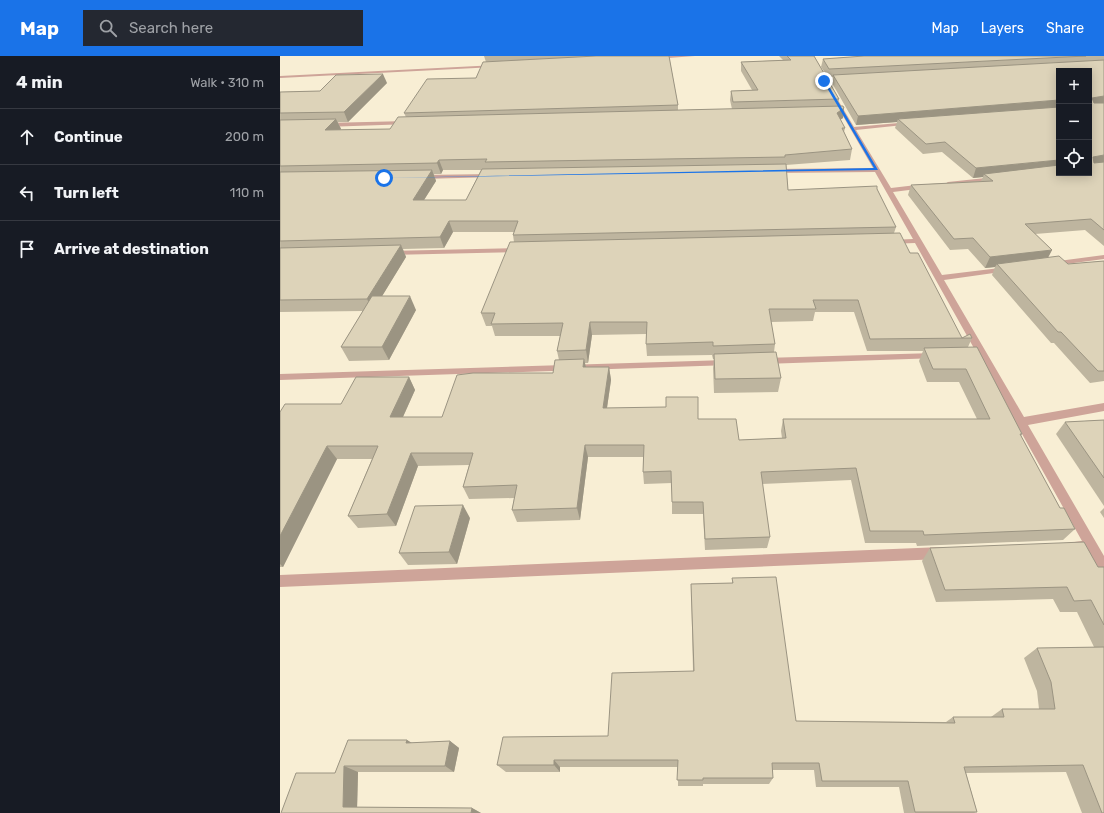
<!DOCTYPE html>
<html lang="en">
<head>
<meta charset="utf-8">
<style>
	body { margin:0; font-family:Rubik,sans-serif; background:#242831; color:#f1f3f6 }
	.controls { position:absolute; right:12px; top:12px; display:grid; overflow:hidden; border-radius:0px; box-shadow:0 2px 10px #0003 }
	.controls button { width:36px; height:36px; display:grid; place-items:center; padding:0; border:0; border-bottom:1px solid #363941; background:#171b24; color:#f1f3f6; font:20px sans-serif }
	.stop { position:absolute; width:12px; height:12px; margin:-9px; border:3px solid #1a73e8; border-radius:50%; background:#fff }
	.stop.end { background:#1a73e8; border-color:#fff; box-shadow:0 1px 4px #0008 }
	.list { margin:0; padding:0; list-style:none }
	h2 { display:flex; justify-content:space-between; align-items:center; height:52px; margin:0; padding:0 16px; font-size:17px }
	h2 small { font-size:13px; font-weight:400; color:#9ea1a6 }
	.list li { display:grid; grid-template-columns:26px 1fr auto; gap:12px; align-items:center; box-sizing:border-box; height:56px; padding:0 16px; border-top:1px solid #363941 }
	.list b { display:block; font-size:15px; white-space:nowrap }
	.list em { font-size:13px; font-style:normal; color:#9ea1a6 }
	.icon { flex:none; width:22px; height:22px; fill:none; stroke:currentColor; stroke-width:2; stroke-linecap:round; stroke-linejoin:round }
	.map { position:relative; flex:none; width:824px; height:757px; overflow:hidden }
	header { display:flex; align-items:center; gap:24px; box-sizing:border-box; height:56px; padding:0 20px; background:#1a73e8; color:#fff }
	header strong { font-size:19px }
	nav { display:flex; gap:22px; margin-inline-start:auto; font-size:14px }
	.search { width:280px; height:36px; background:#242831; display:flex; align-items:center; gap:10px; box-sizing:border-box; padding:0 14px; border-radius:0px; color:#9ea1a6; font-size:15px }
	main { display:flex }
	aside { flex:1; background:#171b24 }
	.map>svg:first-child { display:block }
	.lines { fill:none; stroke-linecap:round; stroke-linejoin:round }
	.minor { fill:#cea499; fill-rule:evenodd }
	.tertiary { fill:#cea499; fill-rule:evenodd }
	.wall { fill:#beb59f; fill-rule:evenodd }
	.shaded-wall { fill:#9b9482 }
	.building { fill:#ddd3b9; stroke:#9b9482 }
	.route { fill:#1a73e8 }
</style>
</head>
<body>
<header>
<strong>Map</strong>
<div class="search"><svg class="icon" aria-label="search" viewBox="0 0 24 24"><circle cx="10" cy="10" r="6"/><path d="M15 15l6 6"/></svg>Search here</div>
<nav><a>Map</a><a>Layers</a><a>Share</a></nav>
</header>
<main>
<aside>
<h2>4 min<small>Walk · 310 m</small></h2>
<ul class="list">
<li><svg class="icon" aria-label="ahead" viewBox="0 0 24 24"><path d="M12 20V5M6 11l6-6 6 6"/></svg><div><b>Continue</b></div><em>200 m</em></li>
<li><svg class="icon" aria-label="left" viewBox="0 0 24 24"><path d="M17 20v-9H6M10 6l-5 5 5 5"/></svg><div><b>Turn left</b></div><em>110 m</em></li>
<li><svg class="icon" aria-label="arrive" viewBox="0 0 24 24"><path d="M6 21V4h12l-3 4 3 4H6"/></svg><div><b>Arrive at destination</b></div></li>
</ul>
</aside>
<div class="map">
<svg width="824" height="757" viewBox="0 0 824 757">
	<rect width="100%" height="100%" fill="#f8eed4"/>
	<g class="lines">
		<g class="minor">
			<path d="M548,34H552L574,71L630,66L633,68L576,74L611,132L645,128L648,130L645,132L613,136L662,219L728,211L732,213L728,215L664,224L744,361L824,347V355L748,369L824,500V518L819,516L808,496L792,497L787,495L786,491L787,487L802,485L635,187L609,188L605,186L609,184L633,183L595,116L493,117L490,115L493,113L593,112Z"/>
			<path d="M128,65L130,68L45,71L42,69L45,67Z"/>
			<path d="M214,118L217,120L216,121L141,123L138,121L141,119Z"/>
			<path d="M715,121L718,123L717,124L668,130L665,128L668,126Z"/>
			<path d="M240,192H243V196L109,199L105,197L109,195Z"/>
			<path d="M824,199V203L771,210L767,208L771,206Z"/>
			<path d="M655,297L660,300L658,302L484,308L479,305L484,302Z"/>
			<path d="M447,304L452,307L450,309L0,324V318Z"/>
			<path d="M661,491L666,493L668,497L666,501L661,503L0,531V519Z"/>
		</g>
		<g class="tertiary">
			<path d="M386,0H415L374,3L372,2Z"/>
			<path d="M217,9L215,11L0,22V20Z"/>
		</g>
	</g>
	<g class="wall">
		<path d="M204,0H389L398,49V54L452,53L450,44L451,35L472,34L461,15V6L503,4L499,0H534L559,43L558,50L563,62L560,64L565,72L564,76L572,93L570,104L506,109L508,134L597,133L616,171L614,177L630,197L682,282H692L688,291L742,378L741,380L780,452L795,473L783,484L637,490L636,487H585L571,424L482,428L490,481L487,492L425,494L423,458H392V427L364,428L363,416V401H308L300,464L237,466L232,454L234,442L189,443L183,431L189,409L138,410L116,470L78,472L68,460L92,403H57L3,511H0V356L61,348L129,321L135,334L123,361H162L273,317L279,304L277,295L280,280H215L212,270H206L201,257L234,186L233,179L234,176H173L164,192L123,193L126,201L102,240L136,254L109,304L69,305L61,291L83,255L0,256V36L40,35L107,27L68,66H58L61,73L60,74L110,73L126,61L124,57L196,22L206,6ZM163,114H201L186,144H144L156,125L154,118H161ZM535,256H574L587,295H643L639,305L647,326H679L697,363H503L501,375L502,382L459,384L418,363L327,352L331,324L329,311H306L305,307H308L312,279L366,278V288L367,300L432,299L433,303H434L433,312L434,337L498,336L501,322L494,296L495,288L491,266L533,265Z"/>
		<path d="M584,0H824V190L805,174L755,178L772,194L768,202L788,208L824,205V325L810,327L774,287H771L712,219L715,211L705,212L688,193L670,194L628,139L631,129L701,125L703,121L693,122L662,96L643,98L615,72L617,66L576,69L552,27L553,21H548L541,11L543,3ZM779,15L809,117H779Z"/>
		<path d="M824,364V450L776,378L785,366Z"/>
		<path d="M824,452V462L820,456Z"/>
		<path d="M190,462L177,508L128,509L119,497Z"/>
		<path d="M650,492L818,511H824V757H802L786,716L686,717L697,756L694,757H624L619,731H536L534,714H492L493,722L489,728H423V730H398V711H280V716H226L217,709L328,680L413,615L411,528L452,527V522L516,665L666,666L673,661H711L722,653H759L757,635L744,602L757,592L814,591L797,556H780L773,543L656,546L642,505Z"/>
		<path d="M68,684H127L131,687L170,685L179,692L174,716H78L77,751L192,752L201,757H1L55,717Z"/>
	</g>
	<g class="shaded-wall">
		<path d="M103,18L107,27L68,66L64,56Z"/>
		<path d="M824,40V48L809,51L812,42Z"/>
		<path d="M779,44V53L618,63L617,66L576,69L578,60Z"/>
		<path d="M564,52L563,62L555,67L557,57Z"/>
		<path d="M56,63L61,73L50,84L45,74Z"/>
		<path d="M824,99V108L809,111L813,101Z"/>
		<path d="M159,104L163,114L161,118L157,107Z"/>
		<path d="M779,104V113L704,118L703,121L693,122L696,112Z"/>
		<path d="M152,114L156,125L137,155L133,144Z"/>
		<path d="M169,165L173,176L164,192L160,181Z"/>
		<path d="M121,189L126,201L93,255L87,243Z"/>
		<path d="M772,194L766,205L717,208L715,211L705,212L710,201Z"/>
		<path d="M130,240L136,254L109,304L102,291Z"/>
		<path d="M310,266L312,279L308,307L306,294Z"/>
		<path d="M304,303L307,316L303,311Z"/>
		<path d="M329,311L331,324L325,365L323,352Z"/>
		<path d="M129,321L135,334L117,374L110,361Z"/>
		<path d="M305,389L308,401L300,464L297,452Z"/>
		<path d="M47,390L57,403L3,511L0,508V480Z"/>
		<path d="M131,397L138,410L116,470L107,458Z"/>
		<path d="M183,449L190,462L177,508L169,496Z"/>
		<path d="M127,684L137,690L126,687Z"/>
		<path d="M170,685L179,692L174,716L165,710Z"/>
		<path d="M274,704L280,711V716L274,709Z"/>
		<path d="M64,710L78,716L77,755L63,751Z"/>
		<path d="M192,752L201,757H191Z"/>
	</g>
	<g class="building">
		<path d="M316,0H389L398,49L124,57L147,23L196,22L203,6Z"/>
		<path d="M507,0H534L559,43L453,46L451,35L478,34L461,6L511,4Z"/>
		<path d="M584,0H806L549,13L543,3Z"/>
		<path d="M824,4V40L812,42L814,47H824V99L813,101L814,107L824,106V174L811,163L745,168L772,194L710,201L693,182L674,183L631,129L713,125L704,118L779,109V117H809V15H779V44L578,60L553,19Z"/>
		<path d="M103,18L64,56L0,57V36L40,35L56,19Z"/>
		<path d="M563,50L564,52L557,57L565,72H562L572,93L505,99V101L205,106L207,103L159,104L157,107L0,110V64L56,63L45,74L110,73L118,61Z"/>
		<path d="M779,51V104L696,112L665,86L646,88L618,63Z"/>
		<path d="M506,108L508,134L597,130V133L616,171L233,179L238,165H169L160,181L0,185V116L152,114L133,144H186L202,113Z"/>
		<path d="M620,177L630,197H638L682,282L690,278L692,282L590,283L578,244H533L536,253H489L495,288L433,290V286L366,288L367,266H310L306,294L277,295L283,267L211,268L215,257H201L230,186Z"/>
		<path d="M121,189L87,243L0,244V192Z"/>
		<path d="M779,200L788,208L824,205V315H818L781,276H778L717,208Z"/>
		<path d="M92,240H130L102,291H61Z"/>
		<path d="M697,291L742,378H740L780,452H784L795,473L644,479L643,475H590L576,412L481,416L490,481L425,483L423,446H392L391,415L363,416L364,389H305L297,452L232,454L237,429L183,431L193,397H131L107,458L68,460L98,390H47L0,480V356L5,348H61L76,321H129L110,361H162L177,319L193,317H273L275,304L304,303L303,311H329L323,352L386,351V341H418V363H456L459,384L506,382L503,363H710L686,313H653L644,292Z"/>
		<path d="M496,296L501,322L435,323L434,298Z"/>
		<path d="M824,364V422L785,366Z"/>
		<path d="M183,449L169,496L119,497L135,450Z"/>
		<path d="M804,486L818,511H824V569L811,544L794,545L787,531L665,534L650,492Z"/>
		<path d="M496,521L516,665L675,667L673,661H724L722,653H775L771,626L757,592L824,591V757H822L803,709L684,711L697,756H635L628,725H542L539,707H492L493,722H423V724H397L398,704H274V709H217L223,681L328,680L332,617L414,615L411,528L453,527L452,522Z"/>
		<path d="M68,684H127L126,687L170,685L165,710H64L63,751L192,752L191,757H1L16,717H55Z"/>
	</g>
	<path class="route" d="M543,25H546L598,114L102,122L594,112Z"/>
</svg>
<div class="controls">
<button>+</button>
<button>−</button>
<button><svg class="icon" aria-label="locate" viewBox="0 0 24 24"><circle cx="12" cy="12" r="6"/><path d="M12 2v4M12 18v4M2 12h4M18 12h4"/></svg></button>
</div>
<div class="stop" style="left:104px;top:122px"></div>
<div class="stop end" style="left:544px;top:25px"></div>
</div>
</main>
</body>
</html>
